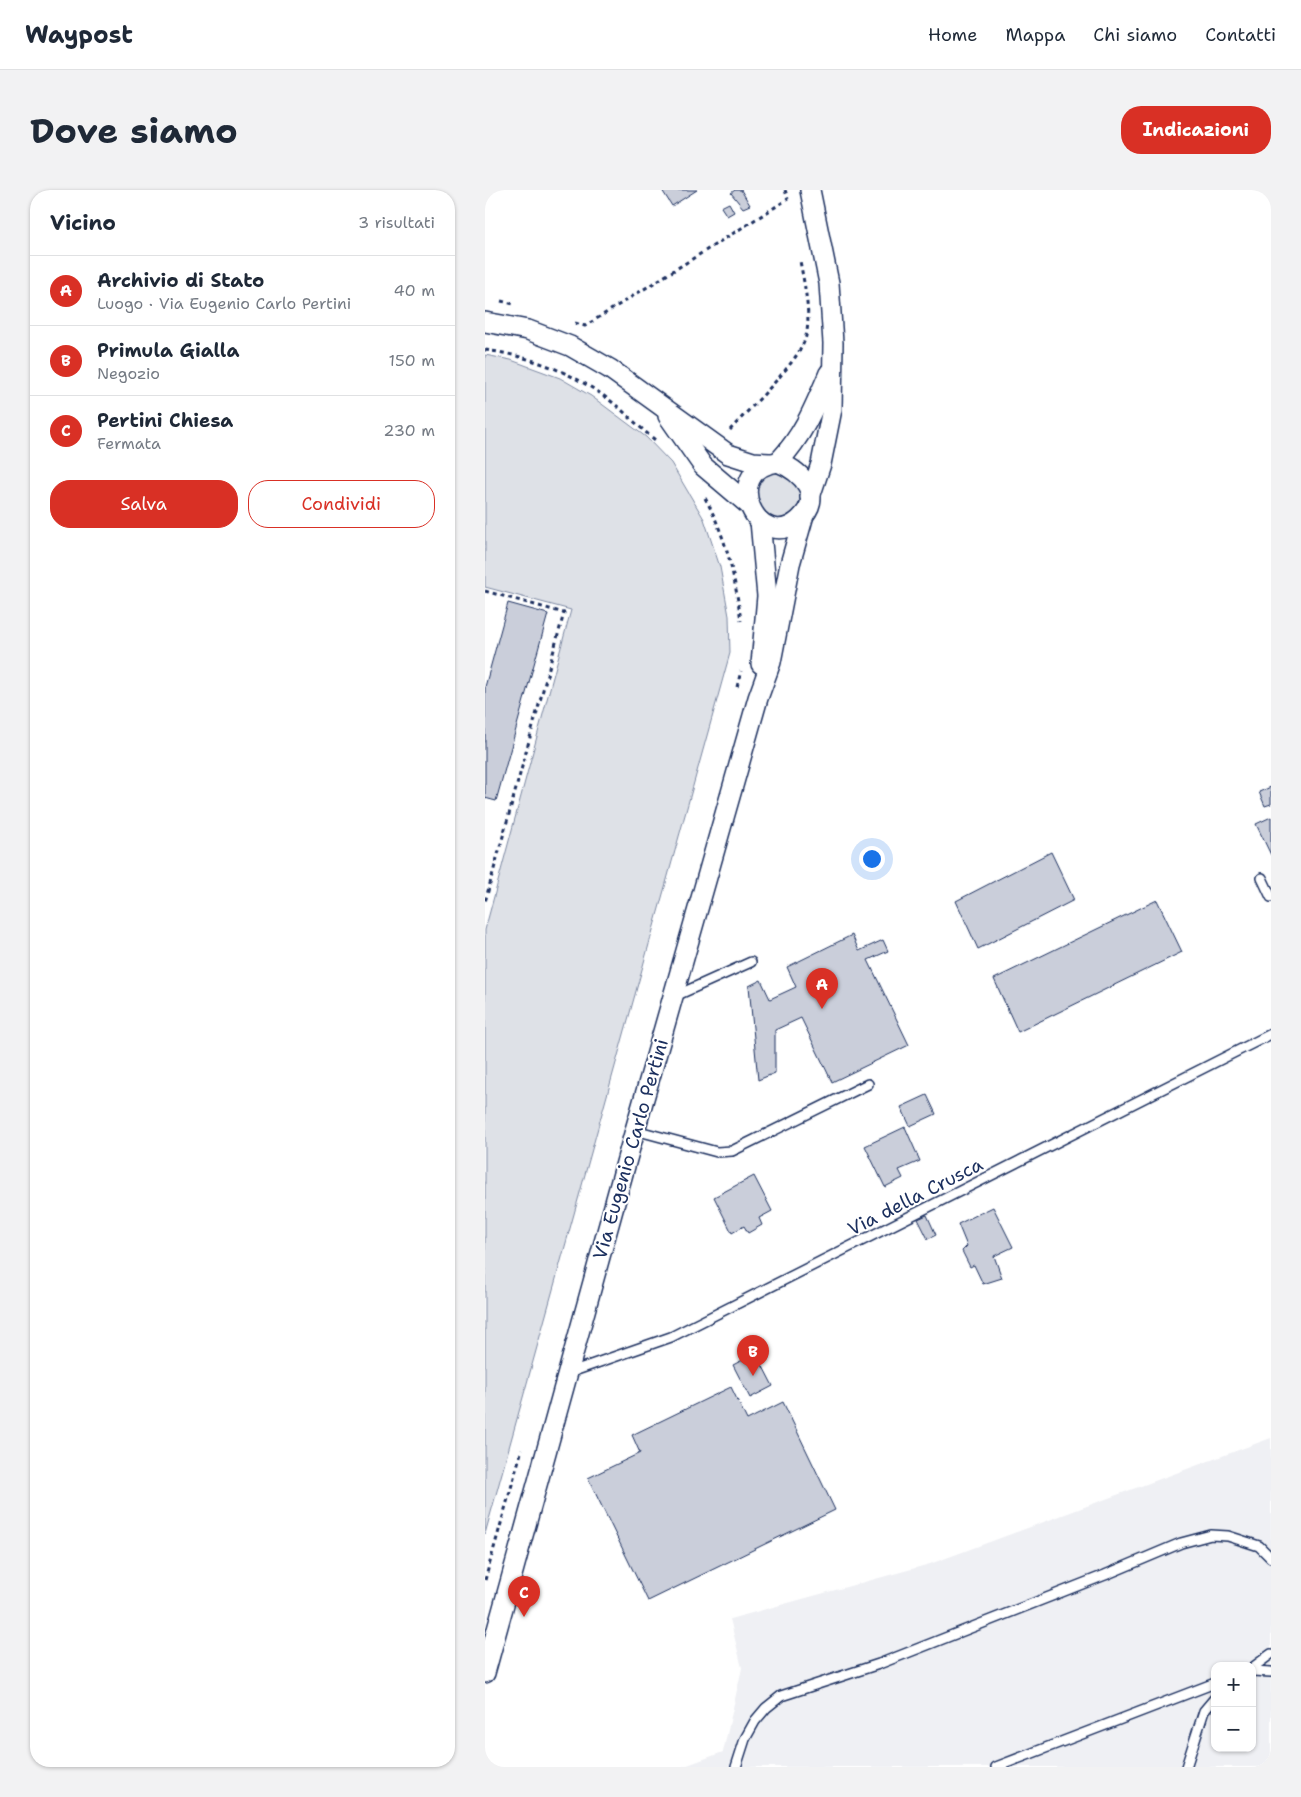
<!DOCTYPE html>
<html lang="it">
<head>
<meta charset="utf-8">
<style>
	body { margin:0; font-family:"Shantell Sans",sans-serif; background:#f2f2f3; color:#1f2937 }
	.controls { position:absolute; right:15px; bottom:15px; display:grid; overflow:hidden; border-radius:10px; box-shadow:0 1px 4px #0004 }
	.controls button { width:45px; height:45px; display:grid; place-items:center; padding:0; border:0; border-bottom:1px solid #e0e1e3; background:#fff; color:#1f2937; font:25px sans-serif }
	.you { position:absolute; left:386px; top:668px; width:18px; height:18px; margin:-12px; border:4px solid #fff; border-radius:50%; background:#1a73e8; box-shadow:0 0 0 8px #1a73e833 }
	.badge { display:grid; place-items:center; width:32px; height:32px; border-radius:50%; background:#d93025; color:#fff; font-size:16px; font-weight:700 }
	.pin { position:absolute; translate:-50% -41px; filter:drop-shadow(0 1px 2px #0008) }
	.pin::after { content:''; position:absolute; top:26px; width:18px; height:15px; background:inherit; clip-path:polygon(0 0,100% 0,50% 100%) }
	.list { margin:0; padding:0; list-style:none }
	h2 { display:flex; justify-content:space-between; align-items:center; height:65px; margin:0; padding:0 20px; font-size:21px }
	h2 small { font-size:16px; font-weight:400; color:#747a83 }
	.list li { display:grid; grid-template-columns:32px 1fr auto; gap:15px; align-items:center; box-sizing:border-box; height:70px; padding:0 20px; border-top:1px solid #e0e1e3 }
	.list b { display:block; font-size:19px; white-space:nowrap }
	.list p { margin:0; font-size:16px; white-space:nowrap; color:#747a83 }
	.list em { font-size:16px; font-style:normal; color:#747a83 }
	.actions { display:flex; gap:10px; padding:15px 20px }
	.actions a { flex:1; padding:11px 0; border:1px solid #d93025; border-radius:20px; text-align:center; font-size:18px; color:#d93025 }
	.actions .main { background:#d93025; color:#fff }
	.map { position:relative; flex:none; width:786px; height:1577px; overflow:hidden; border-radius:20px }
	header { display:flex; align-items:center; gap:30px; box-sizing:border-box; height:70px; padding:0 25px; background:#fff; border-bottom:1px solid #e0e1e3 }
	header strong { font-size:24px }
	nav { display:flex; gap:28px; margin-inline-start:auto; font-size:18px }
	.intro { display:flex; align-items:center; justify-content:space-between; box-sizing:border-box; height:120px; padding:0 30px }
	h1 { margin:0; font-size:35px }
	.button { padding:12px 22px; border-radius:20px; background:#d93025; color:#fff; font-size:18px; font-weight:700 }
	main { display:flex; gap:30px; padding:0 30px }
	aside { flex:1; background:#fff; border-radius:20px; box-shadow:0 1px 4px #0004 }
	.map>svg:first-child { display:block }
	.built { fill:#eff0f4; fill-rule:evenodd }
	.green { fill:#dee1e7; stroke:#7c88a2 }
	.building { fill:#caceda; stroke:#1b2f5e }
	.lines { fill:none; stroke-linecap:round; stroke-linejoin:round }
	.lane-casing { stroke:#1b2f5e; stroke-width:12 }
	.street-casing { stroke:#1b2f5e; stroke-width:22 }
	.path { stroke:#1b2f5e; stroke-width:3; stroke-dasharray:4 4; stroke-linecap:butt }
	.lane { stroke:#fff; stroke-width:9 }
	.street { stroke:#fff; stroke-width:19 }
	.labels { text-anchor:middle; stroke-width:4; stroke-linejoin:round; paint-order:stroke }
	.street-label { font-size:19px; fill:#1b2f5e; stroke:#fff }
</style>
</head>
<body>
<header>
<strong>Waypost</strong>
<nav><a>Home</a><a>Mappa</a><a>Chi siamo</a><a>Contatti</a></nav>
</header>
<div class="intro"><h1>Dove siamo</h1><a class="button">Indicazioni</a></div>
<main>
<aside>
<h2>Vicino<small>3 risultati</small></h2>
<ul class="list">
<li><span class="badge">A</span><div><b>Archivio di Stato</b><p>Luogo · Via Eugenio Carlo Pertini</p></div><em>40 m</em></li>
<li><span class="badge">B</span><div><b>Primula Gialla</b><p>Negozio</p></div><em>150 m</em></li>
<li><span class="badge">C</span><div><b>Pertini Chiesa</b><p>Fermata</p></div><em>230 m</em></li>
</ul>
<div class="actions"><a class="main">Salva</a><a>Condividi</a></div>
</aside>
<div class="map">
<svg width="786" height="1577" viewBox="0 0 786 1577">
	<rect width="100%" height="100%" fill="#fff"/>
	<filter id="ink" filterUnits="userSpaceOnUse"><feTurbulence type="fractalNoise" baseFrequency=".02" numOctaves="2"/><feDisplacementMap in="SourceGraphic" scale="10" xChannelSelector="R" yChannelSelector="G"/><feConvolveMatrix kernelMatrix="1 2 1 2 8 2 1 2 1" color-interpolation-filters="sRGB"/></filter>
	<g filter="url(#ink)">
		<path class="built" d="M786,1248V1577H197L238,1562L257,1478L245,1429L445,1374ZM730,1476H767V1558H730Z"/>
		<g class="green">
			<path d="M0,165L26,170L75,188L106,206L161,247L186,273L219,329L235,377L244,426L245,463L0,1344V740L86,420L0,397Z"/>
			<path d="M289,283L304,285L317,304L313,320L292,331L277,325L270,296L281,285Z"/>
		</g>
		<g class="building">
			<path d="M177,0H212L187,16Z"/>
			<path d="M250,0H256L265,15L258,18L246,3Z"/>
			<path d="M244,13L249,22L242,26L236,17Z"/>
			<path d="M23,413L63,424L11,611L0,608V497Z"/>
			<path d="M786,597V614L780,616L774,602Z"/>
			<path d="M786,627V665L771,634Z"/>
			<path d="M566,662L589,710L493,759L471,711Z"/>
			<path d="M672,710L697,762L533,842L509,789Z"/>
			<path d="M367,745L374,761L398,750L403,761L383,770L424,855L347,892L316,828L290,840V883L273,890L264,796L276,790L285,809L311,797L302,777Z"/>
			<path d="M442,905L451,924L425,936L416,917Z"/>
			<path d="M420,937L435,971L414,980L418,988L400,997L380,956Z"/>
			<path d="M269,986L287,1021L274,1028L277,1035L263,1043L259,1036L247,1043L229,1007Z"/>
			<path d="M508,1017L528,1057L509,1066L517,1088L498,1094L489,1075L485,1077L477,1061L482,1056L473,1034Z"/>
			<path d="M442,1025L451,1045L443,1049L433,1029Z"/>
			<path d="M271,1163L288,1196L265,1208L248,1175Z"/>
			<path d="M246,1197L262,1230L298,1212L350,1320L163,1411L103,1288L155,1263L147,1245Z"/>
		</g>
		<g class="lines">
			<defs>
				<g id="lane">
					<path d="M777,688L786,707"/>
					<path d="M188,807L266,772"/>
					<path d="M150,940L232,962L247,961L383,894"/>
					<path d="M83,1183L186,1147L786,844"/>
					<path d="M767,1478L786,1464"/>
					<path d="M767,1481L786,1482"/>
					<path d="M251,1577L260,1549L270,1531L281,1518L296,1506L394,1474L620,1385L696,1353L726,1345L743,1346L774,1356L786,1368"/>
					<path d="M511,1577L730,1493"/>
					<path d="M701,1577L719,1521L730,1508"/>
				</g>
				<g id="street">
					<path d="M0,132L43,140L85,156L125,179L243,264L268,272L284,273"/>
					<path d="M183,226L218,276L264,315"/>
					<path d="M293,272C317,282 341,306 314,330C273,366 233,279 293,272Z"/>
					<path d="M293,272C318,246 330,216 344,183"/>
					<path d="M325,307L336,274L347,219L348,153L344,93L325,0"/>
					<path d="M275,331L282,406L276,474"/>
					<path d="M0,1483L150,940L273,508L286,472L305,374L319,325"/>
				</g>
			</defs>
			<use href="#lane" class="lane-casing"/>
			<use href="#street" class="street-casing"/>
			<g class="path">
				<path d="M300,0L303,9"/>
				<path d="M16,111L29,114"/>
				<path d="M90,133L100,136L303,9"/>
				<path d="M0,160C45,166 87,182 123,209C141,222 155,239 173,252"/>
				<path d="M245,240C264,219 310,175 319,152C328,131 319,93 315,71"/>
				<path d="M220,308C241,346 250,387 256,431"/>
				<path d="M0,401L79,423L0,712"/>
				<path d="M252,497L256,481"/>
				<path d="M0,1390L37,1259"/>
			</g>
			<use href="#lane" class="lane"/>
			<use href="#street" class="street"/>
		</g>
	</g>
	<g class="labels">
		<g class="street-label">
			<text transform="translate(145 959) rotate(-74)" y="7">Via Eugenio Carlo Pertini</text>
			<text transform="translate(430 1006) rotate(-27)" y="7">Via della Crusca</text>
		</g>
	</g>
</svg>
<div class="controls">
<button>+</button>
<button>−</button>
</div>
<div class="you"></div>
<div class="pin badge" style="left:337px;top:819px">A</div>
<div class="pin badge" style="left:268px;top:1186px">B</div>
<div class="pin badge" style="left:39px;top:1427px">C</div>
</div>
</main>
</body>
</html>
